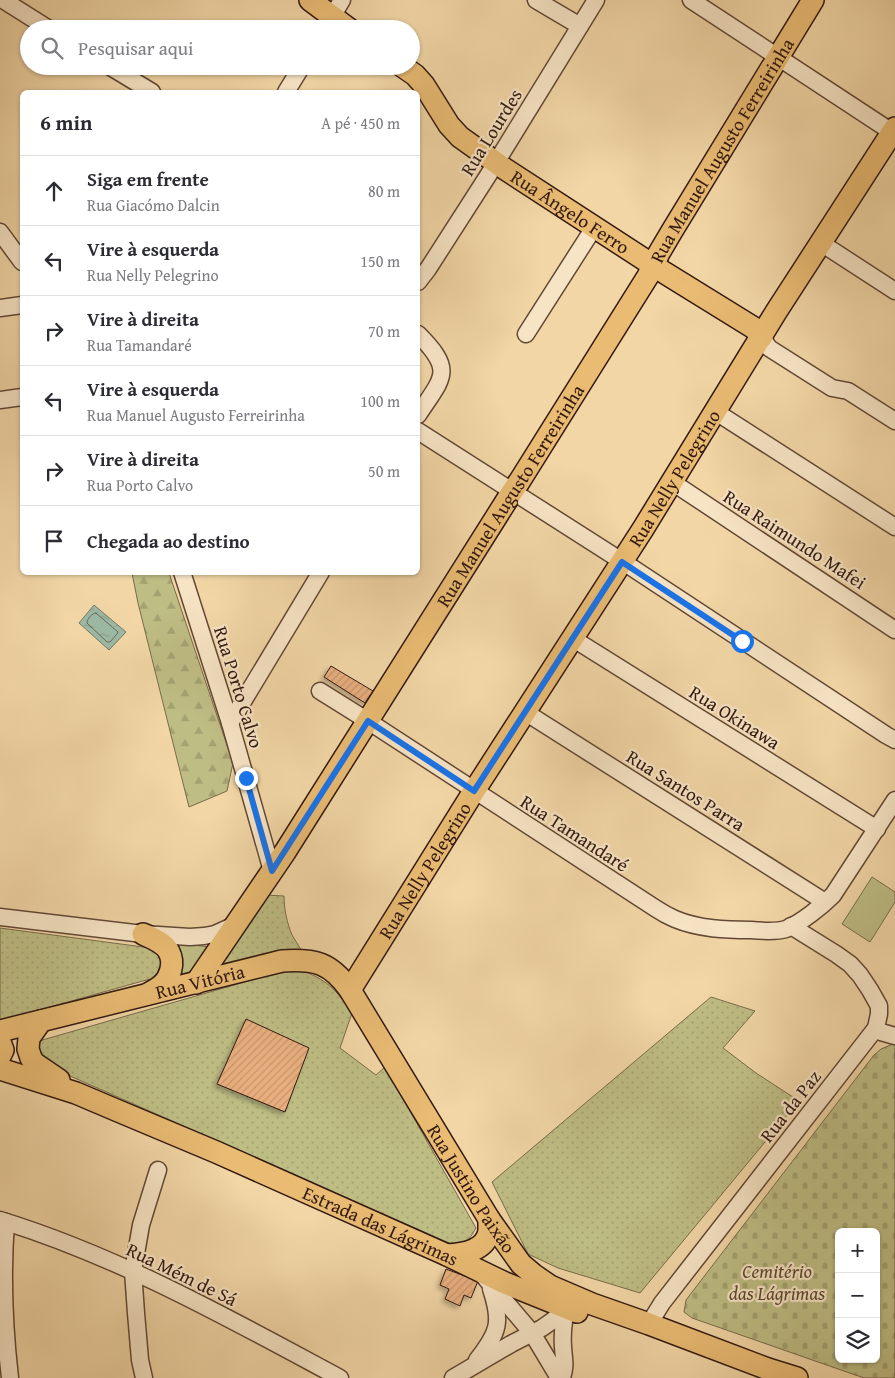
<!DOCTYPE html>
<html lang="pt">
<head>
<meta charset="utf-8">
<style>
	body { margin:0; font-family:"Gentium Book Plus",serif; background:#f2f2f3; color:#2b2b33 }
	.controls { position:absolute; right:15px; bottom:15px; display:grid; overflow:hidden; border-radius:8px; box-shadow:0 1px 4px #0004 }
	.controls button { width:45px; height:45px; display:grid; place-items:center; padding:0; border:0; border-bottom:1px solid #e1e1e2; background:#fff; color:#2b2b33; font:25px sans-serif }
	.stop { position:absolute; width:15px; height:15px; margin:-11px; border:4px solid #1a73e8; border-radius:50%; background:#fff }
	.stop.end { background:#1a73e8; border-color:#fff; box-shadow:0 1px 5px #0008 }
	.list { margin:0; padding:0; list-style:none }
	h2 { display:flex; justify-content:space-between; align-items:center; height:65px; margin:0; padding:0 20px; font-size:21px }
	h2 small { font-size:16px; font-weight:400; color:#7c7c81 }
	.list li { display:grid; grid-template-columns:32px 1fr auto; gap:15px; align-items:center; box-sizing:border-box; height:70px; padding:0 20px; border-top:1px solid #e1e1e2 }
	.list b { display:block; font-size:19px; white-space:nowrap }
	.list p { margin:0; font-size:16px; white-space:nowrap; color:#7c7c81 }
	.list em { font-size:16px; font-style:normal; color:#7c7c81 }
	.icon { flex:none; width:28px; height:28px; fill:none; stroke:currentColor; stroke-width:2; stroke-linecap:round; stroke-linejoin:round }
	.map { position:relative; flex:none; width:895px; height:1378px; overflow:hidden }
	.search { position:absolute; background:#fff; box-shadow:0 1px 4px #0004; left:20px; top:20px; width:400px; height:55px; display:flex; align-items:center; gap:12px; box-sizing:border-box; padding:0 18px; border-radius:28px; color:#7c7c81; font-size:19px }
	.panel { position:absolute; background:#fff; box-shadow:0 1px 4px #0004; left:20px; top:90px; width:400px; height:485px; border-radius:8px }
	.map>svg:first-child { display:block }
	.grass { fill:#bebd84; stroke:#786b4a }
	.forest { fill:url(#forest-firs); stroke:#786b4a }
	.cemetery { fill:url(#cemetery-stones); stroke:#786b4a; fill-rule:evenodd }
	.park { fill:url(#park-dots); stroke:#786b4a }
	.water { fill:url(#water-ripples); stroke:#727969 }
	.lines { fill:none; stroke-linecap:round; stroke-linejoin:round }
	.shore { stroke:#67695a; stroke-width:1 }
	.building { fill:url(#building-hatch); stroke:#321910; filter:url(#shadow) }
	.minor-casing { stroke:#624836; stroke-width:19 }
	.major-casing { stroke:#321910; stroke-width:24 }
	.minor { stroke:#f7e4c5; stroke-width:16 }
	.major { stroke:#e9bb73; stroke-width:21 }
	.route { stroke:#1a73e8; stroke-width:6 }
	.labels { text-anchor:middle; stroke-width:4.5; stroke-linejoin:round; paint-order:stroke }
	.street-label { font-size:19px; fill:#321910; stroke:#f7e4c5 }
	.park-label { font-size:19px; font-style:italic; fill:#5c4a33; stroke:#f7e4c5 }
</style>
</head>
<body>
<div class="map">
<svg width="895" height="1378" viewBox="0 0 895 1378">
	<defs>
		<pattern id="forest-firs" width="22" height="20" patternUnits="userSpaceOnUse" patternTransform="scale(1.25)"><rect width="22" height="20" fill="#bebd84"/><path d="M5 1l3.5 6h-7zM16 11l3.5 6h-7z" fill="#a4a271"/></pattern>
		<pattern id="cemetery-stones" width="16" height="16" patternUnits="userSpaceOnUse" patternTransform="scale(1.25)"><rect width="16" height="16" fill="#bebd84"/><path d="M2 7V4a2 2 0 0 1 4 0v3zM10 15v-3a2 2 0 0 1 4 0v3z" fill="#a4a271"/></pattern>
		<pattern id="park-dots" width="8" height="8" patternUnits="userSpaceOnUse" patternTransform="scale(1.25)"><rect width="8" height="8" fill="#bebd84"/><path d="M2 2h.1M6 6h.1" fill="none" stroke="#a4a271" stroke-width="1.8" stroke-linecap="round"/></pattern>
		<pattern id="water-ripples" width="26" height="14" patternUnits="userSpaceOnUse" patternTransform="scale(1.25)"><rect width="26" height="14" fill="#9cb9a4"/><path d="M2 4q2-2 4 0t4 0M15 11q2-2 4 0t4 0" fill="none" stroke="#879e8c"/></pattern>
		<pattern id="building-hatch" width="6" height="6" patternUnits="userSpaceOnUse" patternTransform="scale(1.25)"><rect width="6" height="6" fill="#e8ae7e"/><path d="M-1 1l2-2M0 6l6-6M5 7l2-2" fill="none" stroke="#c7956c"/></pattern>
		<filter id="shadow"><feDropShadow dx="-3" dy="3" stdDeviation="2.5" flood-color="#0004"/></filter>
	</defs>
	<rect width="100%" height="100%" fill="#f2d6a6"/>
	<filter id="stains"><feTurbulence type="fractalNoise" baseFrequency=".004" numOctaves="4"/><feColorMatrix values="0 0 0 0 .2 0 0 0 0 .09 0 0 0 0 .02 0 0 0 .5 -.17"/></filter>
	<radialGradient id="worn" r=".72"><stop offset=".6" stop-color="#630" stop-opacity="0"/><stop offset="1" stop-color="#630" stop-opacity=".3"/></radialGradient>
	<g class="grass">
		<path d="M872,877L895,892V902L870,942L842,924Z"/>
		<path d="M176,943L210,947L196,970L177,980Z"/>
	</g>
	<path class="forest" d="M132,573H169L233,763L227,791L189,807L138,603Z"/>
	<path class="cemetery" d="M893,1044L895,1045V1378H864L692,1318L684,1312L686,1300L874,1055L881,1049ZM839,1232H876V1359H839Z"/>
	<g class="park">
		<path d="M264,895L284,896C284,909 287,923 292,935C296,942 301,949 305,956L212,972Z"/>
		<path d="M0,928L151,948L157,951C163,964 162,971 150,979L0,1021Z"/>
		<path d="M299,969C327,980 335,988 352,1013L340,1048L376,1075L385,1067L476,1228C468,1242 465,1245 449,1243L36,1061L32,1043L283,971Z"/>
		<path d="M711,997L755,1011L723,1048L756,1073L799,1101L640,1293L558,1268L528,1254L492,1182Z"/>
	</g>
	<path class="water" d="M94,605L126,632L109,650L79,623Z"/>
	<g class="lines">
		<path class="shore" d="M96,613L118,632L117,634L110,642H107L87,623C87,619 92,613 96,613Z"/>
	</g>
	<g class="building">
		<path d="M331,666L373,691L365,703L324,677Z"/>
		<path d="M246,1019L309,1048L285,1112L217,1084Z"/>
		<path d="M446,1269L478,1281L471,1298L464,1295L460,1306L445,1299L449,1289L440,1285Z"/>
	</g>
	<g class="lines">
		<defs>
			<g id="minor">
				<path d="M3,0L49,29"/>
				<path d="M536,0L580,26"/>
				<path d="M691,0L892,132"/>
				<path d="M325,29L342,0"/>
				<path d="M109,66L152,92"/>
				<path d="M286,92L302,66"/>
				<path d="M0,232L22,262"/>
				<path d="M821,243L895,291"/>
				<path d="M418,282L428,269L489,174L596,0"/>
				<path d="M0,308L22,305"/>
				<path d="M418,334C455,371 443,377 418,415"/>
				<path d="M526,334L595,226"/>
				<path d="M762,337L769,348L832,388L848,391L895,421"/>
				<path d="M0,400L22,397"/>
				<path d="M716,412L895,527"/>
				<path d="M418,431L631,567L886,735L895,740"/>
				<path d="M672,482L895,630"/>
				<path d="M182,572L230,723L272,871"/>
				<path d="M572,638L877,829"/>
				<path d="M320,691L368,721L655,908C661,912 668,916 675,919C699,929 726,930 751,930C762,931 776,932 786,929C801,923 822,906 833,895L895,800"/>
				<path d="M525,712L825,902"/>
				<path d="M230,723L321,572"/>
				<path d="M0,917L143,934L190,937L204,936L215,934L237,924"/>
				<path d="M876,1028L881,1032L895,1036"/>
				<path d="M0,1220C120,1257 230,1319 340,1378"/>
				<path d="M6,1222C2,1274 4,1326 10,1378"/>
				<path d="M482,1274L532,1333L559,1378"/>
				<path d="M649,1324L662,1303L876,1028L879,1014V1006L870,990L860,975L850,964L836,954L791,926"/>
				<path d="M477,1360C499,1332 502,1322 491,1289"/>
				<path d="M144,1378L140,1360L136,1313L133,1271L141,1225L158,1170"/>
				<path d="M453,1378L511,1344L542,1328L552,1321L567,1308"/>
				<path d="M562,1378C566,1364 564,1361 563,1347C562,1333 564,1317 568,1304"/>
			</g>
			<g id="major">
				<path d="M310,0L349,29"/>
				<path id="s1" d="M402,66L415,75L424,85L449,125L460,137L505,169L665,273L754,328L762,337"/>
				<path d="M143,934C152,938 165,943 169,952C175,963 170,978 162,985C158,989 152,991 148,994"/>
				<path id="s2" d="M196,983L285,852L512,492L519,482L648,276L659,253L672,231L813,0"/>
				<path id="s3" d="M350,990L474,791L643,529L776,312L895,128"/>
				<path d="M41,1021L29,1038L28,1049L31,1058L34,1063L59,1080"/>
				<path id="s4" d="M0,1031L282,961C315,959 330,962 350,990L489,1219L521,1264L534,1275L550,1286L592,1304L649,1324L768,1369L797,1378"/>
				<path d="M0,1042L3,1050L0,1056"/>
				<path id="s5" d="M0,1069L76,1093L116,1110L216,1152L447,1255L505,1283L577,1312"/>
				<path d="M447,1255C463,1254 486,1251 489,1231C489,1227 489,1223 489,1219"/>
			</g>
		</defs>
		<use href="#minor" class="minor-casing"/>
		<use href="#major" class="major-casing"/>
		<use href="#minor" class="minor"/>
		<use href="#major" class="major"/>
	</g>
	<g class="lines">
		<path class="route" d="M246,778L272,871L368,721L474,791L622,562L742,641"/>
	</g>
	<g class="labels">
		<g class="street-label">
			<text transform="translate(491 132) rotate(-58)" y="7">Rua Lourdes</text>
			<text dy="7" stroke="none"><textPath href="#s2" startOffset="985">Rua Manuel Augusto Ferreirinha</textPath></text>
			<text dy="7" stroke="none"><textPath href="#s1" startOffset="226">Rua Ângelo Ferro</textPath></text>
			<text dy="7" stroke="none"><textPath href="#s3" startOffset="606">Rua Nelly Pelegrino</textPath></text>
			<text dy="7" stroke="none"><textPath href="#s2" startOffset="580">Rua Manuel Augusto Ferreirinha</textPath></text>
			<text transform="translate(795 539) rotate(33)" y="7">Rua Raimundo Mafei</text>
			<text transform="translate(239 687) rotate(73)" y="7">Rua Porto Calvo</text>
			<text transform="translate(735 717) rotate(32)" y="7">Rua Okinawa</text>
			<text transform="translate(686 790) rotate(32)" y="7">Rua Santos Parra</text>
			<text transform="translate(575 833) rotate(33)" y="7">Rua Tamandaré</text>
			<text dy="7" stroke="none"><textPath href="#s3" startOffset="141">Rua Nelly Pelegrino</textPath></text>
			<text dy="7" stroke="none"><textPath href="#s4" startOffset="206">Rua Vitória</textPath></text>
			<text transform="translate(790 1106) rotate(-52)" y="7">Rua da Paz</text>
			<text dy="7" stroke="none"><textPath href="#s4" startOffset="602">Rua Justino Paixão</textPath></text>
			<text dy="7" stroke="none"><textPath href="#s5" startOffset="412">Estrada das Lágrimas</textPath></text>
			<text transform="translate(182 1274) rotate(26)" y="7">Rua Mém de Sá</text>
		</g>
		<g class="park-label">
			<text x="777" y="1278">Cemitério<tspan x="777" dy="22">das Lágrimas</tspan></text>
		</g>
	</g>
	<rect width="100%" height="100%" filter="url(#stains)"/>
	<rect width="100%" height="100%" fill="url(#worn)"/>
</svg>
<div class="controls">
<button>+</button>
<button>−</button>
<button><svg class="icon" aria-label="layers" viewBox="0 0 24 24"><path d="M12 4l9 5-9 5-9-5zM3 14l9 5 9-5"/></svg></button>
</div>
<div class="stop" style="left:742px;top:641px"></div>
<div class="stop end" style="left:246px;top:778px"></div>
<div class="search"><svg class="icon" aria-label="search" viewBox="0 0 24 24"><circle cx="10" cy="10" r="6"/><path d="M15 15l6 6"/></svg>Pesquisar aqui</div>
<section class="panel">
<h2>6 min<small>A pé · 450 m</small></h2>
<ul class="list">
<li><svg class="icon" aria-label="ahead" viewBox="0 0 24 24"><path d="M12 20V5M6 11l6-6 6 6"/></svg><div><b>Siga em frente</b><p>Rua Giacómo Dalcin</p></div><em>80 m</em></li>
<li><svg class="icon" aria-label="left" viewBox="0 0 24 24"><path d="M17 20v-9H6M10 6l-5 5 5 5"/></svg><div><b>Vire à esquerda</b><p>Rua Nelly Pelegrino</p></div><em>150 m</em></li>
<li><svg class="icon" aria-label="right" viewBox="0 0 24 24"><path d="M7 20v-9h11M14 6l5 5-5 5"/></svg><div><b>Vire à direita</b><p>Rua Tamandaré</p></div><em>70 m</em></li>
<li><svg class="icon" aria-label="left" viewBox="0 0 24 24"><path d="M17 20v-9H6M10 6l-5 5 5 5"/></svg><div><b>Vire à esquerda</b><p>Rua Manuel Augusto Ferreirinha</p></div><em>100 m</em></li>
<li><svg class="icon" aria-label="right" viewBox="0 0 24 24"><path d="M7 20v-9h11M14 6l5 5-5 5"/></svg><div><b>Vire à direita</b><p>Rua Porto Calvo</p></div><em>50 m</em></li>
<li><svg class="icon" aria-label="arrive" viewBox="0 0 24 24"><path d="M6 21V4h12l-3 4 3 4H6"/></svg><div><b>Chegada ao destino</b></div></li>
</ul>
</section>
</div>
</body>
</html>
